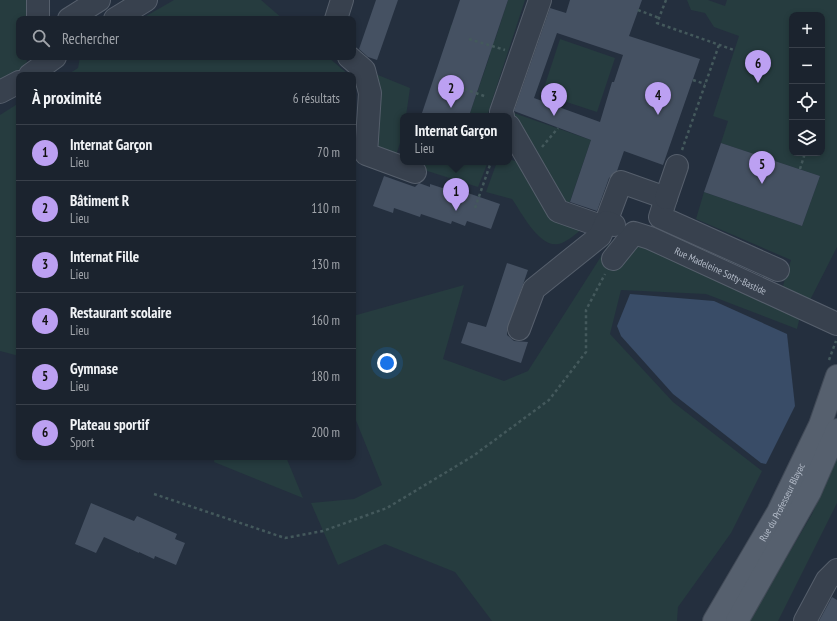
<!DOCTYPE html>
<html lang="fr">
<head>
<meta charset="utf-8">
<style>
	body { margin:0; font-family:"PT Sans Narrow",sans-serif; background:#282f3a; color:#f1f3f6 }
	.controls { position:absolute; right:12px; top:12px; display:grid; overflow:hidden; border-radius:8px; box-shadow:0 2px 6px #0003 }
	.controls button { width:36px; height:36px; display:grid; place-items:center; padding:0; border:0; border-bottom:1px solid #39404a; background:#1b232e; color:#f1f3f6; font:20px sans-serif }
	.you { position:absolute; left:387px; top:363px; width:14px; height:14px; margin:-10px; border:3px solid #fff; border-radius:50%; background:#1a73e8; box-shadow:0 0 0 6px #1a73e833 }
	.badge { display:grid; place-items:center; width:26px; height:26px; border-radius:50%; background:#bca0f2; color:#111; font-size:13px; font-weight:700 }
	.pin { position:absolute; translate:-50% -33px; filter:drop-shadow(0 1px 2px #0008) }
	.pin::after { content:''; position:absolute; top:21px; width:14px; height:12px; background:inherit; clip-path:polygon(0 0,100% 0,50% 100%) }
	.popup { position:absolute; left:400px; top:113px; width:112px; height:52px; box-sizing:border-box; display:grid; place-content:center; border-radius:8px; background:#1b232e; filter:drop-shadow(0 1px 3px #0005); font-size:13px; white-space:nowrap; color:#a0a4aa }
	.popup b { font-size:15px; color:#f1f3f6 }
	.popup::after { content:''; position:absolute; left:50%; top:100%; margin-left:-8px; border:8px solid transparent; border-top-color:#1b232e }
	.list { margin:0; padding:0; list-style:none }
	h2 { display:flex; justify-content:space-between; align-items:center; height:52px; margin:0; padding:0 16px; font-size:17px }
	h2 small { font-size:13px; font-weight:400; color:#a0a4aa }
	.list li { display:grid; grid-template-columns:26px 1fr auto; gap:12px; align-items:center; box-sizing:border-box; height:56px; padding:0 16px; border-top:1px solid #39404a }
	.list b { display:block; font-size:15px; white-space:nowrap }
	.list p { margin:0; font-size:13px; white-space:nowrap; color:#a0a4aa }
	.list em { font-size:13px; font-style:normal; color:#a0a4aa }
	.icon { flex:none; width:22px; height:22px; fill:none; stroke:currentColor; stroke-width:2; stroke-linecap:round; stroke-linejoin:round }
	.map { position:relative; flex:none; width:837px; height:621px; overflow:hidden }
	.search { position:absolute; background:#1b232e; box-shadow:0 2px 6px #0003; left:16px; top:16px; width:340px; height:44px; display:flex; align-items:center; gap:10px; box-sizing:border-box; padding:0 14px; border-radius:8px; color:#a0a4aa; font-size:15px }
	.panel { position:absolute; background:#1b232e; box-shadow:0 2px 6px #0003; left:16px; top:72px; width:340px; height:388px; border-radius:8px }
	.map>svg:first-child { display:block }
	.green { fill:#263c3f; fill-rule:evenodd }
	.water { fill:#394c67 }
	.building { fill:#455162; fill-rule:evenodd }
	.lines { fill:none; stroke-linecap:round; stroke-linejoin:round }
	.minor-casing { stroke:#565f6c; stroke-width:24 }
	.major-casing { stroke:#414a57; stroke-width:24 }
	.path { stroke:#44595c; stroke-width:2.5; stroke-dasharray:3 3; stroke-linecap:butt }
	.minor { stroke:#38414e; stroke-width:22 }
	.major { stroke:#56606e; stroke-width:22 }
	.labels { text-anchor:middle; stroke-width:3; stroke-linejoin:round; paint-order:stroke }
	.street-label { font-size:10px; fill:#b4bcc9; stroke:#1d2633 }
</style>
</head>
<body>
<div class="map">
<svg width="837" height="621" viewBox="0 0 837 621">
	<rect width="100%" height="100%" fill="#242f3e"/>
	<g class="green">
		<path d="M0,0H30L29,19H19V57H27L26,70L0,81Z"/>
		<path d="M174,0H261L283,19H141Z"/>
		<path d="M508,0H525L487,116H469L490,55L447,40L451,25L495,40Z"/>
		<path d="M687,0H708L725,6L727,0H837V247L808,304L781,292L791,260L696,219L704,192L802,226L820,176L721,143L728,121L713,116L739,36L714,27L705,13L691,10ZM792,15H822V153H792Z"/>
		<path d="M560,39L615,58L597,112L542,94Z"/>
		<path d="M80,57H328L349,75H67L78,68Z"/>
		<path d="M373,73L410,88L406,116H403V143H400L395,159L372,149Z"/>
		<path d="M353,79L356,81L353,175Z"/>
		<path d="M19,103V356L0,351V115Z"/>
		<path d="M508,111L591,140L567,210Z"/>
		<path d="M509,159L521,163L585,226C578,232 571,239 562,243C541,252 522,213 512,199L486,192L497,162H509Z"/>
		<path d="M423,162H488L478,187L421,169Z"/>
		<path d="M638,241L800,316L797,329L706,294L621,290L610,334L673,402L762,471L731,533L678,607L677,621H492L455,572L385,544L338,565L311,503L354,499L382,485L353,413V316L464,285L443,359L504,381L528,371L609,244L627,246Z"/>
		<path d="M837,456V503L778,621H749L812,514Z"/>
		<path d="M215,457H286L303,498L214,462Z"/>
	</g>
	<path class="water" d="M630,294L714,301L787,334L795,406L766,464L761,463L673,394L621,336L617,326Z"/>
	<g class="building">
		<path d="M376,0H398L377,60L368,57L359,49Z"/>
		<path d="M460,0H508L469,116H431L422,113Z"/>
		<path d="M570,0H642L629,36L700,59L663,165L624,151L617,171L609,178L597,211L570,202L591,140L514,111L550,8L566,13ZM557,33L623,55L614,82H612L600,122L534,98Z"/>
		<path d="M721,143L820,176L802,226L704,192Z"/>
		<path d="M384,176L415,187L419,183L430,187V184L461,194L462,191L500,204L491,229L467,221L465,226L452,221L451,224L421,214L420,217L394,208L393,213L373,206Z"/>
		<path d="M507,263L528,270L507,331V335L514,341L528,342L521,363L461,343L468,322L486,327Z"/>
		<path d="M91,503L134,521L137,516L177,534L175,539L185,543L176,565L155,556L154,559L139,552V553L104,537L96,553L75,544Z"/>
		<path d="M832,597L837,600V621H819Z"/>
	</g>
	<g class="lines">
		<defs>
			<g id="minor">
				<path d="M38,19V0"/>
				<path d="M69,19L99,0"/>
				<path d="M115,19L146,0"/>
				<path d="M336,19L342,0"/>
				<path d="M349,57L364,70L370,93L366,154L415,172"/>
				<path d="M30,75L55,57"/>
				<path d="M0,92L19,82"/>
				<path d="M503,116L501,112L540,0"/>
				<path d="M509,126L558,211L598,225L606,222L621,182L666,198L660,217L778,270"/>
				<path d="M666,198L677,166"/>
				<path id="s1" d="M613,259L634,233L650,238L837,324"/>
				<path d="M519,329L534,289L600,236L606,222L614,225"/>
				<path d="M805,621L827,580L837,570"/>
			</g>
			<g id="major">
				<path id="s2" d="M714,621L778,512L820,425L837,376"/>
				<path d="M737,621L810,492L837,430"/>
			</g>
		</defs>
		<use href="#minor" class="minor-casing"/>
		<use href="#major" class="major-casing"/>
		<g class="path">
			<path d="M666,0L657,23L734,50"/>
			<path d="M638,10L659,18"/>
			<path d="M469,39L505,50"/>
			<path d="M693,80L705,84"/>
			<path d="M453,85L487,97"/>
			<path d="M542,147L558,128"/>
			<path d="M682,150L719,45"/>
			<path d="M800,169L805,153"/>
			<path d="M475,208L491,162"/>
			<path d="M829,360L836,341"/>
			<path d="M154,494L285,538L323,531L387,508L473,456L549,400L586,352V310L605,274"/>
		</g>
		<use href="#minor" class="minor"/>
		<use href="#major" class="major"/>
	</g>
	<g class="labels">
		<g class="street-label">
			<text dy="4" stroke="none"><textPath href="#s1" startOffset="128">Rue Madeleine Sotty-Bastide</textPath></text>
			<text dy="4" stroke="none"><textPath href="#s2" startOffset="137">Rue du Professeur Blayac</textPath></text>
		</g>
	</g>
</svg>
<div class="controls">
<button>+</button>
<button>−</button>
<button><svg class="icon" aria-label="locate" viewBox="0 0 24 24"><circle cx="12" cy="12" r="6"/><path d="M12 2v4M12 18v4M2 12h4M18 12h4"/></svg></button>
<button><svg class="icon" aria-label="layers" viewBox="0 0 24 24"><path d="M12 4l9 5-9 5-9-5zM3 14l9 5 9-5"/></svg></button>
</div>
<div class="you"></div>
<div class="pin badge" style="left:456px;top:211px">1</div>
<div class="popup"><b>Internat Garçon</b>Lieu</div>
<div class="pin badge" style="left:451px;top:108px">2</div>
<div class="pin badge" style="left:554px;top:116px">3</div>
<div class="pin badge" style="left:658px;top:115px">4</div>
<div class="pin badge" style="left:762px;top:184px">5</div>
<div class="pin badge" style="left:758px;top:83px">6</div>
<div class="search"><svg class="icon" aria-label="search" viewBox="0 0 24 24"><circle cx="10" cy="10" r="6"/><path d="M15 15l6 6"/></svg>Rechercher</div>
<section class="panel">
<h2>À proximité<small>6 résultats</small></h2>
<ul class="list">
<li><span class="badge">1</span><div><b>Internat Garçon</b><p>Lieu</p></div><em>70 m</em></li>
<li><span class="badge">2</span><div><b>Bâtiment R</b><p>Lieu</p></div><em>110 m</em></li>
<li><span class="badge">3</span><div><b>Internat Fille</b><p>Lieu</p></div><em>130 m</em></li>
<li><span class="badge">4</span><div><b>Restaurant scolaire</b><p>Lieu</p></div><em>160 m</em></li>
<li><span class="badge">5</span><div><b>Gymnase</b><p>Lieu</p></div><em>180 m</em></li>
<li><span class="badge">6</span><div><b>Plateau sportif</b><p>Sport</p></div><em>200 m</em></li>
</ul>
</section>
</div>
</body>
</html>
